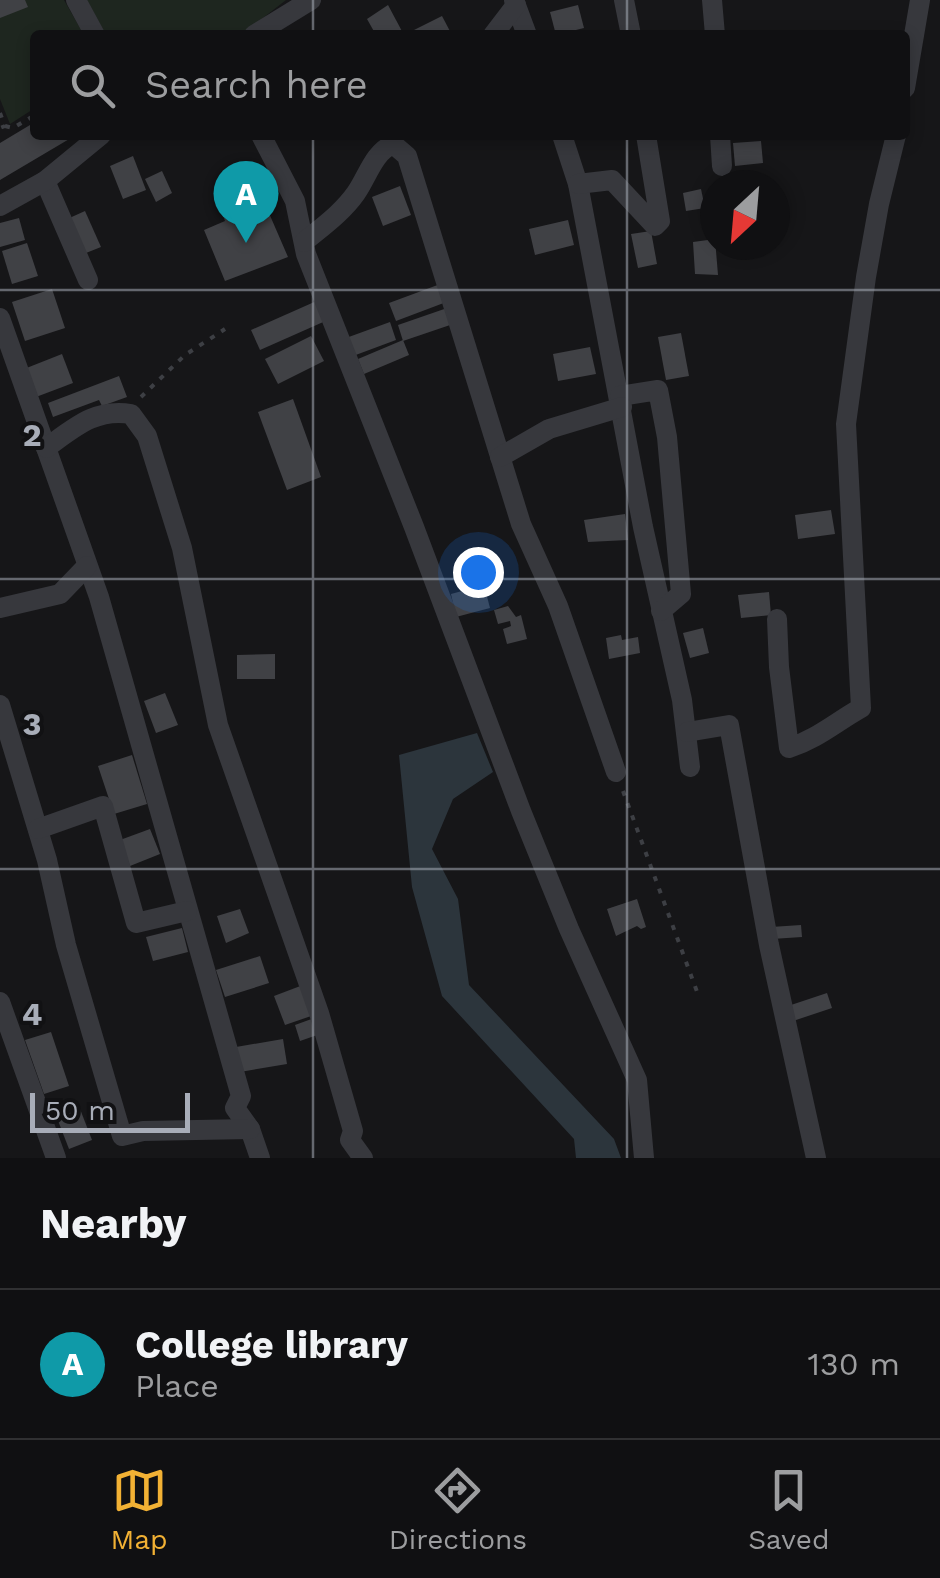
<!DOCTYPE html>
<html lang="en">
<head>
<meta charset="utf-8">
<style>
	body { margin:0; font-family:"Work Sans",sans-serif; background:#1e1e20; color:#f1f3f6 }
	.compass { position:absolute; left:700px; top:170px; width:90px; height:90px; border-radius:50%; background:#101012; box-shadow:0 5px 15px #0003; rotate:206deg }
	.scale { position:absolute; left:30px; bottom:25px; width:160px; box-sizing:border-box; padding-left:10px; border:5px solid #a8adb8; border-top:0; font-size:28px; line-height:35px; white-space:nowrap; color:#a8adb8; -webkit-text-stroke:8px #111113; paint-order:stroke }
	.you { position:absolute; left:478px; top:572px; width:35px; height:35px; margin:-25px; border:8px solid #fff; border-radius:50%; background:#1a73e8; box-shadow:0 0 0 15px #1a73e833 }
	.badge { display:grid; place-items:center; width:65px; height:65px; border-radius:50%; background:#f2b134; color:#fff; font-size:32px; font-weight:700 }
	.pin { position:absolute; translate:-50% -82px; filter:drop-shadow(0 2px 5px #0008) }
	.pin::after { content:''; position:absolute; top:52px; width:35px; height:30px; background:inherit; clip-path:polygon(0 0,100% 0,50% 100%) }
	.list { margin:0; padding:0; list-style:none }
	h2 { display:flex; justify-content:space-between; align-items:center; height:130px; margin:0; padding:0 40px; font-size:42px }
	h2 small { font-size:32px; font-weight:400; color:#9c9d9f }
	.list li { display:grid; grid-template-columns:65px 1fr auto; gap:30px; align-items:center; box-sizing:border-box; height:150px; padding:0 40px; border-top:2px solid #303032 }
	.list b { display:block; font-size:38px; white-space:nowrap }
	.list p { margin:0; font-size:32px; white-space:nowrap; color:#9c9d9f }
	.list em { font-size:32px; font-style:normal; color:#9c9d9f }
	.icon { flex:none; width:55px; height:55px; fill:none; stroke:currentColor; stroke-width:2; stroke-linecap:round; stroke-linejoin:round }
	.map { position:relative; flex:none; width:940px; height:1158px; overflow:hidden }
	.search { position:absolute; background:#101012; box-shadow:0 5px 15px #0003; left:30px; right:30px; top:30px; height:110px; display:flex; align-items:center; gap:25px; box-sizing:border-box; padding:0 35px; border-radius:10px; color:#9c9d9f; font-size:38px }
	.sheet { height:280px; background:#101012 }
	nav { display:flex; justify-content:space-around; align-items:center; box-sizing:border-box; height:140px; border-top:2px solid #303032; background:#101012; font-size:28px; color:#9c9d9f }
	nav a { display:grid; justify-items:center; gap:5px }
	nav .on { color:#f2b134 }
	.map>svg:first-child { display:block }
	.green { fill:#1e261f }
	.water { fill:#2c353c }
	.building { fill:#404145 }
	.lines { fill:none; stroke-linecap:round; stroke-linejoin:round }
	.path { stroke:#3d3f44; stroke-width:4; stroke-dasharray:5 8; stroke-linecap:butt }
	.minor { stroke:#37383d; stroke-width:20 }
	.grid { fill:none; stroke:#a8adb8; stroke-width:2.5; stroke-opacity:0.55 }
	.grid-label { font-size:32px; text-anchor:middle; font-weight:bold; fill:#a8adb8; stroke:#111113; stroke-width:8; stroke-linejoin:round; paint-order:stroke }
</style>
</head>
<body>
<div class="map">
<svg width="940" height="1158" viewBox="0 0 940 1158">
	<rect width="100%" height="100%" fill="#161618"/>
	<g class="green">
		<path d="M0,0H64L84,35H35V108L10,124L0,99Z"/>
		<path d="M87,0H286L241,35H106Z"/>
	</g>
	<path class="water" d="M477,733L493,772L453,799L432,849L458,899L469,985L614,1139L621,1158H576L574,1139L442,996L412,887L399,755Z"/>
	<g class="building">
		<path d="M0,0H25L28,7L0,18Z"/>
		<path d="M388,5L404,35H376L367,19Z"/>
		<path d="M578,5L584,28L556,35L550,12Z"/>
		<path d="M442,16L452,35H416L414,30Z"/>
		<path d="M35,122V135H76L0,180V143Z"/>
		<path d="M761,141L763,163L735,166L733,143Z"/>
		<path d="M133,156L146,190L123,199L110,166Z"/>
		<path d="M162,171L172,193L156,202L145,179Z"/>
		<path d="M400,186L411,215L383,226L372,197Z"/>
		<path d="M701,189L705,208L686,211L683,193Z"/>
		<path d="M262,197L288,257L225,281L204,230L225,221L221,210Z"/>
		<path d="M85,211L101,247L81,255L65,220Z"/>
		<path d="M19,218L25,240L0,247V223Z"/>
		<path d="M568,220L574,245L535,255L529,229Z"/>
		<path d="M651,231L657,264L638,268L631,234Z"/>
		<path d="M715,239L718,275L695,274L693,242Z"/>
		<path d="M27,243L38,276L12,284L2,251Z"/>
		<path d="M443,283L449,301L396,321L389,303Z"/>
		<path d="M52,289L65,328L25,341L12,302Z"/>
		<path d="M321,299L330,319L260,350L251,330Z"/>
		<path d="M450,307L456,323L403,341L398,325Z"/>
		<path d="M390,322L396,340L353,356L346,338Z"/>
		<path d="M681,333L689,376L666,380L658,337Z"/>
		<path d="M311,336L324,361L278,384L265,359Z"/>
		<path d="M403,340L409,355L364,374L358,359Z"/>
		<path d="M590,347L596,374L558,381L553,354Z"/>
		<path d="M62,354L73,383L36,397L24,369Z"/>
		<path d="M119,376L127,397L102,406L99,400L53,417L48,403Z"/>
		<path d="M293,399L321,477L287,490L258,412Z"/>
		<path d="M831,510L835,534L798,539L795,515Z"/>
		<path d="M625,514L628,540L588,542L584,520Z"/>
		<path d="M484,585L490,608L456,617L451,594Z"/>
		<path d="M769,592L771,615L741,618L738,595Z"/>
		<path d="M508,606L516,617L521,615L527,639L507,644L503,629L511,626L510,621L498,624L494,610Z"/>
		<path d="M703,628L709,653L690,658L683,633Z"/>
		<path d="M621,635L622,640L638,637L640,653L609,659L606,638Z"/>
		<path d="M275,654V679H237V655Z"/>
		<path d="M165,693L178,725L156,733L144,701Z"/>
		<path d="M132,755L147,804L114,814L98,766Z"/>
		<path d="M150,829L160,854L130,866L120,840Z"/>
		<path d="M637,899L646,927L641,929L637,926L616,936L607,909Z"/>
		<path d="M240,909L249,933L226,943L217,916Z"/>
		<path d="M801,925L802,937L772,939L771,927Z"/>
		<path d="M182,928L188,952L153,961L146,937Z"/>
		<path d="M260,956L269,983L225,997L216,970Z"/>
		<path d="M303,985L314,1015L285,1025L274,996Z"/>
		<path d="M827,993L832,1008L793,1021L788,1006Z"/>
		<path d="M317,1017L323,1033L300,1041L295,1025Z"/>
		<path d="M51,1032L69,1086L44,1094L25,1040Z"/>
		<path d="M283,1039L287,1064L240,1072L236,1047Z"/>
		<path d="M80,1109L92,1140L69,1149L57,1118Z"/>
	</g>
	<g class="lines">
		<g class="path">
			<path d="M0,113L5,126L0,128"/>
			<path d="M5,126L13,128L35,115"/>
			<path d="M141,397L185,355L225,329"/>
			<path d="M623,791L699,997"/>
		</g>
		<g class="minor">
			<path d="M76,0L95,35"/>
			<path d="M514,0L527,35"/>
			<path d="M624,0L631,35"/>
			<path d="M712,0L715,35"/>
			<path d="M254,35L311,0"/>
			<path d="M493,35L516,5"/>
			<path d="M905,88L920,0"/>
			<path d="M261,135L295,201L306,254L414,527L521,811L569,929L637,1080L644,1158"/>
			<path d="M562,135L578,184L643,527L682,700L690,767"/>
			<path d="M720,135L722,166"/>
			<path d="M45,181L88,280"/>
			<path d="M578,184L612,180L655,226L660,221L646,135"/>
			<path d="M0,206L45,181L101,135"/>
			<path d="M304,242C322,227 342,213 356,193C368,176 373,153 393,144L407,156L521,524L558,606L616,772"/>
			<path d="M0,318L99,597L241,1096L235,1108L250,1129L260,1158"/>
			<path d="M620,396L658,390L667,437L681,594L661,611"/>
			<path d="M46,448C74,428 95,408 131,414L147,436L182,548L218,725L319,1013L353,1131L350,1140L363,1158"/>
			<path d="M500,457L549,429L622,407"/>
			<path d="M0,608L60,594L87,566"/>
			<path d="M777,619L779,667L789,748C817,739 836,722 861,708L846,424L866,277L879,204L896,135"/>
			<path d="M0,705L47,860L66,945L122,1136L143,1131L250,1129"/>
			<path d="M687,732L729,725L769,945L816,1158"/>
			<path d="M38,829L103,806L136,923L187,911"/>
			<path d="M0,1002L56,1158"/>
		</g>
	</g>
	<path class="grid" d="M313,0V35M627,0V35M313,135V1158M627,135V1158M0,290H940M0,579H940M0,869H940"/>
	<g class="grid-label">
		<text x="32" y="446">2</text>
		<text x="32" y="735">3</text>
		<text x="32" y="1025">4</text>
	</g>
</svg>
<svg class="compass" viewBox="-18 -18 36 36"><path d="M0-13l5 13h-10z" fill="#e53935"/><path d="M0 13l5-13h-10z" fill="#9c9d9f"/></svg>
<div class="scale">50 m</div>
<div class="you"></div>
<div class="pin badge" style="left:246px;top:243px;background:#0f9aa8">A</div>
<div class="search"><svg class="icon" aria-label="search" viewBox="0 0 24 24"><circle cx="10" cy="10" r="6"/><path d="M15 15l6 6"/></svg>Search here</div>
</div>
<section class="sheet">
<h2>Nearby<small></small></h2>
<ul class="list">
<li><span class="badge" style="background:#0f9aa8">A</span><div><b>College library</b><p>Place</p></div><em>130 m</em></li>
</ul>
</section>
<nav>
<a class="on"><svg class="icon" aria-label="map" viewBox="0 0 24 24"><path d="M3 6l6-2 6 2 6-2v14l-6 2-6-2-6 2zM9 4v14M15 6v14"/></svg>Map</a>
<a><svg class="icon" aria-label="directions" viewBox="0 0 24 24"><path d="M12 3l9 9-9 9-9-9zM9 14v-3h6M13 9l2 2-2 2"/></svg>Directions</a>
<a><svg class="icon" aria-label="saved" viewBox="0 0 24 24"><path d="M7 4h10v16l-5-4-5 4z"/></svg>Saved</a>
</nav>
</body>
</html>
